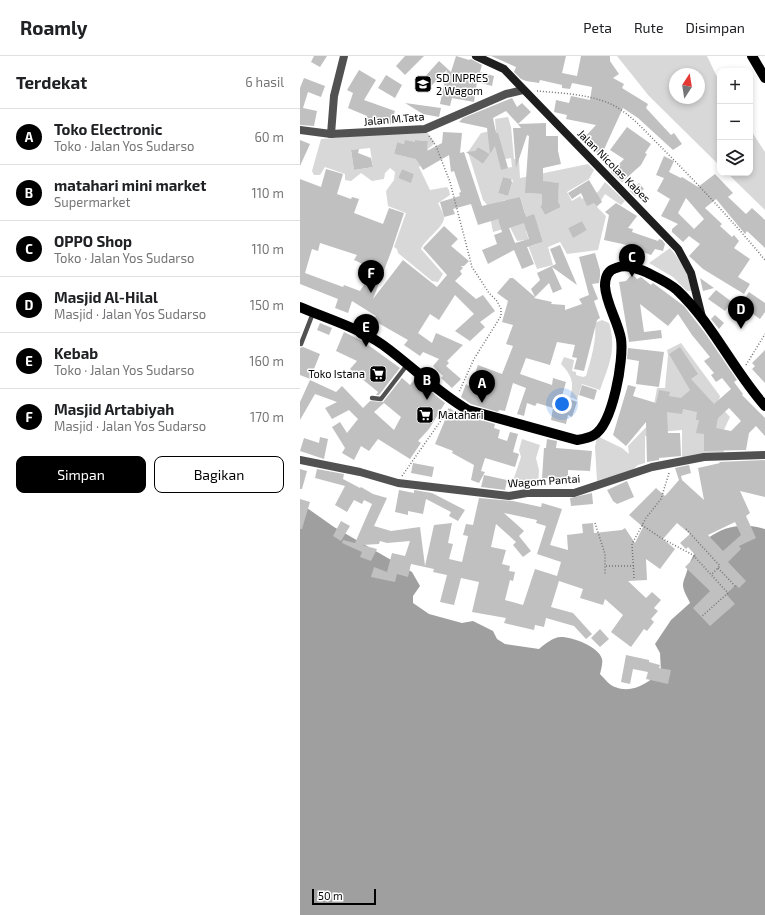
<!DOCTYPE html>
<html lang="id">
<head>
<meta charset="utf-8">
<style>
	body { margin:0; font-family:"Exo 2",sans-serif; background:#f2f2f2; color:#202124 }
	.controls { position:absolute; right:12px; top:12px; display:grid; overflow:hidden; border-radius:8px; box-shadow:0 2px 6px #0003 }
	.controls button { width:36px; height:36px; display:grid; place-items:center; padding:0; border:0; border-bottom:1px solid #e0e0e0; background:#fff; color:#202124; font:20px sans-serif }
	.compass { position:absolute; left:369px; top:12px; width:36px; height:36px; border-radius:50%; background:#fff; box-shadow:0 2px 6px #0003; rotate:12deg }
	.scale { position:absolute; left:12px; bottom:10px; width:64px; box-sizing:border-box; padding-left:4px; border:2px solid #000; border-top:0; font-size:11px; line-height:14px; white-space:nowrap; color:#000; -webkit-text-stroke:3px #fff; paint-order:stroke }
	.you { position:absolute; left:262px; top:348px; width:14px; height:14px; margin:-10px; border:3px solid #fff; border-radius:50%; background:#1a73e8; box-shadow:0 0 0 6px #1a73e833 }
	.badge { display:grid; place-items:center; width:26px; height:26px; border-radius:50%; background:#000; color:#fff; font-size:13px; font-weight:700 }
	.pin { position:absolute; translate:-50% -33px; filter:drop-shadow(0 1px 2px #0008) }
	.pin::after { content:''; position:absolute; top:21px; width:14px; height:12px; background:inherit; clip-path:polygon(0 0,100% 0,50% 100%) }
	.list { margin:0; padding:0; list-style:none }
	h2 { display:flex; justify-content:space-between; align-items:center; height:52px; margin:0; padding:0 16px; font-size:17px }
	h2 small { font-size:13px; font-weight:400; color:#757577 }
	.list li { display:grid; grid-template-columns:26px 1fr auto; gap:12px; align-items:center; box-sizing:border-box; height:56px; padding:0 16px; border-top:1px solid #e0e0e0 }
	.list b { display:block; font-size:15px; white-space:nowrap }
	.list p { margin:0; font-size:13px; white-space:nowrap; color:#757577 }
	.list em { font-size:13px; font-style:normal; color:#757577 }
	.actions { display:flex; gap:8px; padding:12px 16px }
	.actions a { flex:1; padding:9px 0; border:1px solid #000; border-radius:8px; text-align:center; font-size:14px; color:#000 }
	.actions .main { background:#000; color:#fff }
	.icon { flex:none; width:22px; height:22px; fill:none; stroke:currentColor; stroke-width:2; stroke-linecap:round; stroke-linejoin:round }
	.map { position:relative; flex:none; width:465px; height:859px; overflow:hidden }
	header { display:flex; align-items:center; gap:24px; box-sizing:border-box; height:56px; padding:0 20px; background:#fff; border-bottom:1px solid #e0e0e0 }
	header strong { font-size:19px }
	nav { display:flex; gap:22px; margin-inline-start:auto; font-size:14px }
	main { display:flex }
	aside { flex:1; background:#fff }
	.map>svg:first-child { display:block }
	.green { fill:#d8d8d8; fill-rule:evenodd }
	.water { fill:#9f9f9f }
	.building { fill:#c0c0c0; fill-rule:evenodd }
	.lines { fill:none; stroke-linecap:round; stroke-linejoin:round }
	.path { stroke:#737373; stroke-width:1.5; stroke-dasharray:1 2; stroke-linecap:butt }
	.service { stroke:#515151; stroke-width:4.5 }
	.minor { stroke:#515151; stroke-width:8 }
	.tertiary { stroke:#515151; stroke-width:8 }
	.secondary { stroke:#1e1e1e; stroke-width:8 }
	.primary { stroke:#000; stroke-width:10 }
	.labels { text-anchor:middle; stroke-width:3; stroke-linejoin:round; paint-order:stroke }
	.poi-label { font-size:11px; fill:#000; stroke:#fff; text-anchor:start }
	.street-label { font-size:11px; fill:#000; stroke:#fff }
</style>
</head>
<body>
<header>
<strong>Roamly</strong>
<nav><a>Peta</a><a>Rute</a><a>Disimpan</a></nav>
</header>
<main>
<aside>
<h2>Terdekat<small>6 hasil</small></h2>
<ul class="list">
<li><span class="badge">A</span><div><b>Toko Electronic</b><p>Toko · Jalan Yos Sudarso</p></div><em>60 m</em></li>
<li><span class="badge">B</span><div><b>matahari mini market</b><p>Supermarket</p></div><em>110 m</em></li>
<li><span class="badge">C</span><div><b>OPPO Shop</b><p>Toko · Jalan Yos Sudarso</p></div><em>110 m</em></li>
<li><span class="badge">D</span><div><b>Masjid Al-Hilal</b><p>Masjid · Jalan Yos Sudarso</p></div><em>150 m</em></li>
<li><span class="badge">E</span><div><b>Kebab</b><p>Toko · Jalan Yos Sudarso</p></div><em>160 m</em></li>
<li><span class="badge">F</span><div><b>Masjid Artabiyah</b><p>Masjid · Jalan Yos Sudarso</p></div><em>170 m</em></li>
</ul>
<div class="actions"><a class="main">Simpan</a><a>Bagikan</a></div>
</aside>
<div class="map">
<svg width="465" height="859" viewBox="0 0 465 859">
	<rect width="100%" height="100%" fill="#fff"/>
	<g class="green">
		<path d="M317,0H407L420,27V110L349,40ZM375,18H399V42H375Z"/>
		<path d="M208,61L211,71L214,103L219,104L220,122L288,108L294,114L289,123L267,136L272,145L280,140L282,143L298,136L305,126L325,145L321,149L305,138L297,151L306,160L298,194L267,198L260,186L248,191L253,209L237,213L226,184L217,185L210,171L193,176L188,150L183,144L168,96L181,77L196,74L195,63ZM178,91L190,98L183,108L172,100ZM211,102L212,111L201,113L199,104ZM203,121L213,124L208,140L198,137ZM243,123L242,138L226,137ZM244,126L259,127L258,140L243,139ZM220,141L225,157L214,161ZM256,141L261,151L245,159L240,150ZM205,144L210,162L199,166L193,148ZM282,165L287,174L273,181L268,172ZM238,171L243,186L231,190L226,175Z"/>
		<path d="M450,73L465,96V154L427,117H450Z"/>
		<path d="M114,76H127L135,87L128,93L130,101L119,111L130,134L147,131L149,134L150,139L138,147C140,151 143,157 144,162C144,171 125,183 121,193L143,218L138,226L132,225L98,197L97,193L94,191L106,157L88,150L86,135L94,124L95,116L90,112L85,117L84,123L72,125L61,117L51,125L45,124V118L25,111L20,119H14L12,115L21,83ZM115,84L128,85L126,102L113,100ZM97,86L104,88L108,101L94,98ZM70,92L73,111L54,114L51,94ZM102,113L114,118L111,126L98,122Z"/>
		<path d="M370,192C380,204 390,219 392,234L390,235H387L373,221L349,207Z"/>
		<path d="M302,264L309,267C317,293 309,309 300,334L282,328L277,344L270,341C275,327 271,318 261,308L264,301L274,304L272,315L276,316V319L283,321L286,320C291,304 297,283 295,267Z"/>
		<path d="M381,287L420,340L418,348L430,361L422,378L424,397L382,402V374L360,376L357,380H345V407L338,409L331,415L297,425L295,391L297,380L322,392L329,398L328,390L351,366L357,332H365L368,299L367,294Z"/>
		<path d="M222,383L240,389L236,402L239,414L238,431H214L213,425L221,401L219,394Z"/>
	</g>
	<path class="water" d="M0,447L34,471L112,516L120,530L113,540V547L129,558L162,567L173,565L193,575L197,583L205,588L239,593C245,588 253,581 261,581C273,581 299,591 302,603C303,607 301,614 300,618C304,622 310,630 315,631C333,638 347,627 361,616L360,597L355,588L371,564L390,547C388,542 383,535 383,529C383,525 386,519 387,515C397,480 430,462 465,473V859H0Z"/>
	<g class="building">
		<path d="M14,0H27L20,11L11,6Z"/>
		<path d="M105,0H124L105,19L96,10Z"/>
		<path d="M156,0L169,4L171,3L182,9L180,16L194,20L192,30L177,26L174,46L152,42L150,50L140,48L147,14L130,31L122,24L139,5L151,16Z"/>
		<path d="M191,0H266L262,17L277,20L281,0H310V5L319,18L313,22L324,28L322,32L348,48L346,52L371,79L374,77L382,88L373,94L338,62L323,52L301,100L282,84L296,69L266,63L267,59L254,56L256,44L269,47L271,40L290,44L292,31L272,27L270,33L262,32V29L240,24L239,27L226,25L221,23L214,16L216,11Z"/>
		<path d="M59,14L76,24L64,44L95,55L90,69L67,63V60L48,52L53,37L47,34Z"/>
		<path d="M86,19L102,29L95,42L78,32Z"/>
		<path d="M4,22L25,30L21,41L8,36L3,52L17,55L14,70L0,69V32Z"/>
		<path d="M212,42L217,51L222,47L231,56L218,68L206,55L193,62L196,77H198L208,112L201,114L195,90L190,98L187,72L159,66L163,62Z"/>
		<path d="M105,47L141,52L139,61L123,58Z"/>
		<path d="M246,67V80H258V95L261,108L243,112V125L259,127L258,145L261,151L245,159L240,150L242,149V138L225,137L229,80L227,79L216,112L213,72H221L218,68Z"/>
		<path d="M327,71L351,88L345,97L347,98L341,109L322,126L311,116L324,103L310,94Z"/>
		<path d="M143,76L162,77L160,97L164,96L182,150L220,141L226,161L234,158L243,186L227,191L234,208L222,213L214,194L188,208L182,194L197,188L194,179L202,176L198,163L178,169L171,148L153,153L155,158L144,161L140,146L160,140L159,137L161,136L154,115L151,116L149,99L123,114L116,103L94,98L97,86L104,88L105,84L115,86V84L128,85L127,95L142,87ZM224,167L229,183L215,187L209,172Z"/>
		<path d="M0,84L10,88L0,110Z"/>
		<path d="M178,91L190,98L183,108L166,96L175,95Z"/>
		<path d="M59,93L58,97L71,102L73,111L54,114L51,94Z"/>
		<path d="M364,100L374,105L369,116L381,122L382,121L398,131L415,118L433,137L428,141L446,158L452,152L465,164V192L447,175L445,178L416,143L405,152L422,168L420,170L432,181L434,179L439,185L434,192L450,203L438,221L450,228L444,238L403,213L389,200L400,188L389,180L383,186L372,176V173L378,168L361,160L370,143L357,135L364,122L356,119ZM386,142L404,163L394,173L378,157Z"/>
		<path d="M26,113L43,118L37,138L51,143L52,141L59,143L54,157L83,168L89,152L104,157L91,196L73,243L103,204L137,231L147,219L123,192L144,170L158,183L151,190L169,205L164,210H161L163,212L160,215L162,218L155,225L176,243L183,239L195,255L180,266L185,271L170,285L155,275L174,258L155,239L139,264L130,258L118,277L132,287L136,277L163,289L147,305L149,307L146,310L161,323L152,332L141,322L143,320L133,310L139,303L123,296L120,300L104,289L108,284L73,264L76,260L52,245L48,257L35,252L38,243L0,228V123L21,131ZM20,187L57,199L54,204L74,213L60,235L44,229L43,231L5,217L12,193L18,195Z"/>
		<path d="M102,113L114,118L111,127L98,122Z"/>
		<path d="M203,121L211,123L212,127L208,140L198,137Z"/>
		<path d="M289,124L302,146L297,150L294,147L287,150L281,137L272,143L268,137Z"/>
		<path d="M339,127L344,133L335,140L330,135Z"/>
		<path d="M316,147L337,160L328,172L333,173L332,176L358,185L359,183L362,184L365,188L363,195L355,193L351,199L335,193L336,191L304,184L309,159L305,156Z"/>
		<path d="M282,165L287,174L273,182L268,172Z"/>
		<path d="M260,189L277,229L252,211L262,233L253,237L249,227L234,242L252,246L251,248L265,249V254L282,248L279,243L289,239L279,201L295,197L300,214V220L299,227L292,228L298,243L294,245L300,262L297,264L284,315L274,313L277,302L272,301L275,289L257,286L250,309L226,302L220,318L252,329L253,322L266,326L262,340L277,346L272,361L268,359L266,368L251,364L253,352L237,347L235,350L227,347L224,360L217,358L226,332L213,327L205,355L199,354L198,356L171,348L161,341L166,328L170,331L178,309L202,318L213,290L206,288L213,269L202,266L208,245L197,237L210,222H213L235,241L231,233L240,224L237,217L256,208L250,193Z"/>
		<path d="M332,218L337,223L341,221L351,229L353,227L384,250L405,277L437,324L434,326L443,338L442,339L465,362V380L456,370L449,377L446,394L404,395V378L396,377L399,364H396L397,356L383,353L382,358L367,356L368,377H380L381,400L359,402V404L347,406L346,366L326,390L313,379L328,329L336,331L333,340L356,347L359,334L370,336L369,340L381,342L390,334L369,298L380,291L398,318L391,323L414,348L431,333L422,322L416,326L411,319L414,317L404,305L410,301L392,279L378,258L368,270L340,248L344,276L361,274L362,282L329,286L319,226L326,225ZM429,352L441,365L431,375L416,372L418,362Z"/>
		<path d="M400,222L414,232L403,235Z"/>
		<path d="M416,234L432,246L425,255L408,243Z"/>
		<path d="M449,236L465,247V256L460,263L440,249Z"/>
		<path d="M415,259L424,267L419,273L411,263Z"/>
		<path d="M20,267L32,272L29,279L17,274Z"/>
		<path d="M44,276L64,286L100,312L79,339H76L78,336L50,313L57,305L36,295Z"/>
		<path d="M3,291L20,298L10,323L0,319V292Z"/>
		<path d="M328,292L364,296L359,331L336,328L339,305L327,303Z"/>
		<path d="M465,294V327L452,313L455,310L452,307Z"/>
		<path d="M102,322L110,329L115,323L145,347L129,373L118,385L121,387L110,403L78,383L69,395L61,390L54,404L42,397L45,392L32,371L40,366L47,377L58,363L49,354L32,363L25,352L37,346L15,338L0,364V346L10,324L36,336L42,330L63,352L70,345L83,346ZM84,347L101,361L94,374L74,356Z"/>
		<path d="M282,329L297,334L294,344L279,339Z"/>
		<path d="M150,352L155,356L156,354L166,360L195,368L194,372L200,374L198,382L207,385L210,376L218,378L213,396L219,398L215,411L185,402L181,415L185,416L179,427L171,424L174,409L152,397L153,395L135,388Z"/>
		<path d="M20,381L28,383L24,403L0,395L4,382L19,387Z"/>
		<path d="M247,383L257,385L256,392L292,395L290,415L268,414V423L242,422L244,392H246Z"/>
		<path d="M465,404V441L440,435L450,457L446,460L456,482L439,490L441,493L428,506L446,525L439,532L436,529L426,538L435,548L410,570L393,552L410,535L385,511L396,500L388,491L386,493L380,487L390,478L377,467L363,483L375,493L360,513L346,503L347,524L328,525L346,542L352,536L361,544L354,552L358,555L351,563L354,566L347,575L344,573L331,591L311,576L323,559L305,543L303,549L280,542L283,533L259,525L251,551L273,557L292,578L286,583L274,570L246,562L244,571L235,569L234,574L204,567L206,562L172,556L179,526L161,522L154,549L140,546L147,519L133,516L134,513L111,508L108,521L97,518L95,526L71,521L74,511L87,516L92,497L105,500L110,485L87,487L80,485L79,488L62,489L77,493L71,505L60,501L62,496L42,487L43,484L55,487L72,448L64,444L62,448L54,444L47,456L35,449L45,430L15,422L17,413L44,418L43,423L60,432L61,431L73,438L87,442L74,470L91,475L120,471L125,510L134,469L152,467L148,487L153,488L149,503L162,506L168,480L163,479L166,468L173,469L179,442L213,445L241,451L242,447L262,453L250,489L268,494L267,479L283,477L282,468L293,467L294,477L322,474L325,472L335,487L343,471L329,459L356,432L365,440L379,424L375,412L389,409L391,417L381,420L382,424L404,444L398,412L420,407L419,406ZM204,457L237,464L236,467L246,470L237,498L261,506L257,520L235,513L223,549L205,544L210,524L213,525L215,516L209,515L210,510L202,508L206,494L191,491L196,468L216,486L213,489L223,501L231,495L219,480L224,475ZM435,466L441,479L423,495L408,479Z"/>
		<path d="M113,407L134,411L132,421L111,417Z"/>
		<path d="M0,413L7,415L2,433H0Z"/>
		<path d="M184,419L207,424L205,434L181,431Z"/>
		<path d="M327,425L334,441L317,448L313,445L307,434Z"/>
		<path d="M99,434L114,437V434L132,437L165,454L158,465L149,460L151,456L126,443L123,458L108,455V459L95,456Z"/>
		<path d="M292,437L293,448L271,450L270,442Z"/>
		<path d="M0,443L10,446L2,473H0Z"/>
		<path d="M41,465L50,470L41,485L33,480Z"/>
		<path d="M300,573L309,583L300,591L291,582Z"/>
		<path d="M326,599L349,604V606L360,609L359,612L371,614L368,628L346,623L348,616L333,613L330,628L321,626Z"/>
	</g>
	<g class="lines">
		<g class="path">
			<path d="M237,35C260,37 285,38 306,46C327,54 343,73 358,88C395,125 432,164 465,204"/>
			<path d="M129,80L136,90L150,126L172,211L189,237L197,245L201,253V260L174,303L159,336"/>
			<path d="M446,309L465,278"/>
			<path d="M102,420L149,353"/>
			<path d="M295,467L305,498V518"/>
			<path d="M342,469L361,482L393,499L428,537L401,561"/>
			<path d="M386,473L420,510L411,519"/>
			<path d="M306,510H334"/>
			<path d="M418,512L436,531"/>
			<path d="M334,522L332,488L346,462L361,443L369,417"/>
		</g>
		<g class="service">
			<path d="M1,288L13,257"/>
			<path d="M72,342L81,343L107,309"/>
		</g>
		<g class="minor">
			<path d="M0,74L31,78L125,73L206,38L223,34"/>
			<path d="M31,78L34,40L44,0"/>
		</g>
		<path class="tertiary" d="M0,404L60,416L98,427L209,440L227,437H274L352,411L404,401L465,399"/>
		<path class="secondary" d="M176,0L204,13L378,193L391,217L402,261"/>
		<g class="primary">
			<path d="M452,0L465,22"/>
			<path d="M0,251C28,263 59,272 83,289C112,310 137,336 168,354L277,384C283,383 289,382 294,379C313,368 324,303 321,283C318,265 306,248 305,230C305,221 308,214 316,212C326,208 336,212 346,216C356,221 368,226 377,234C413,268 433,314 465,350"/>
		</g>
	</g>
	<defs>
		<symbol id="school-square" viewBox="-11 -11 22 22"><rect x="-9" y="-9" width="18" height="18" rx="4" fill="#000" stroke="#fff"/><path d="M0-5L7-2L0 1L-7-2ZM-4 1L0 2.5L4 1V4Q0 6-4 4Z" fill="#fff"/></symbol>
		<symbol id="supermarket-square" viewBox="-11 -11 22 22"><rect x="-9" y="-9" width="18" height="18" rx="4" fill="#000" stroke="#fff"/><path d="M-6-5.5h2.5l.6 2H6L4.5 2H-2.5L-4.4-4H-6ZM-1.5 3.2a1.3 1.3 0 1 0 .1 0ZM3 3.2a1.3 1.3 0 1 0 .1 0Z" fill="#fff"/></symbol>
	</defs>
	<g fill-rule="evenodd">
		<use href="#school-square" x="113" y="18" width="20" height="20"/>
		<use href="#supermarket-square" x="68" y="308" width="20" height="20"/>
		<use href="#supermarket-square" x="115" y="349" width="20" height="20"/>
	</g>
	<g class="labels">
		<g class="poi-label">
			<text x="136" y="26">SD INPRES<tspan x="136" dy="13">2 Wagom</tspan></text>
			<text x="65" y="322" text-anchor="end">Toko Istana</text>
			<text x="138" y="363">Matahari</text>
		</g>
		<g class="street-label">
			<text transform="translate(94 63) rotate(-5)" y="4">Jalan M.Tata</text>
			<text transform="translate(314 110) rotate(45)" y="4">Jalan Nicolas Kabes</text>
			<text transform="translate(244 425) rotate(-4)" y="4">Wagom Pantai</text>
		</g>
	</g>
</svg>
<div class="controls">
<button>+</button>
<button>−</button>
<button><svg class="icon" aria-label="layers" viewBox="0 0 24 24"><path d="M12 4l9 5-9 5-9-5zM3 14l9 5 9-5"/></svg></button>
</div>
<svg class="compass" viewBox="-18 -18 36 36"><path d="M0-13l5 13h-10z" fill="#e53935"/><path d="M0 13l5-13h-10z" fill="#757577"/></svg>
<div class="scale">50 m</div>
<div class="you"></div>
<div class="pin badge" style="left:182px;top:347px">A</div>
<div class="pin badge" style="left:127px;top:344px">B</div>
<div class="pin badge" style="left:332px;top:221px">C</div>
<div class="pin badge" style="left:441px;top:273px">D</div>
<div class="pin badge" style="left:66px;top:291px">E</div>
<div class="pin badge" style="left:71px;top:237px">F</div>
</div>
</main>
</body>
</html>
